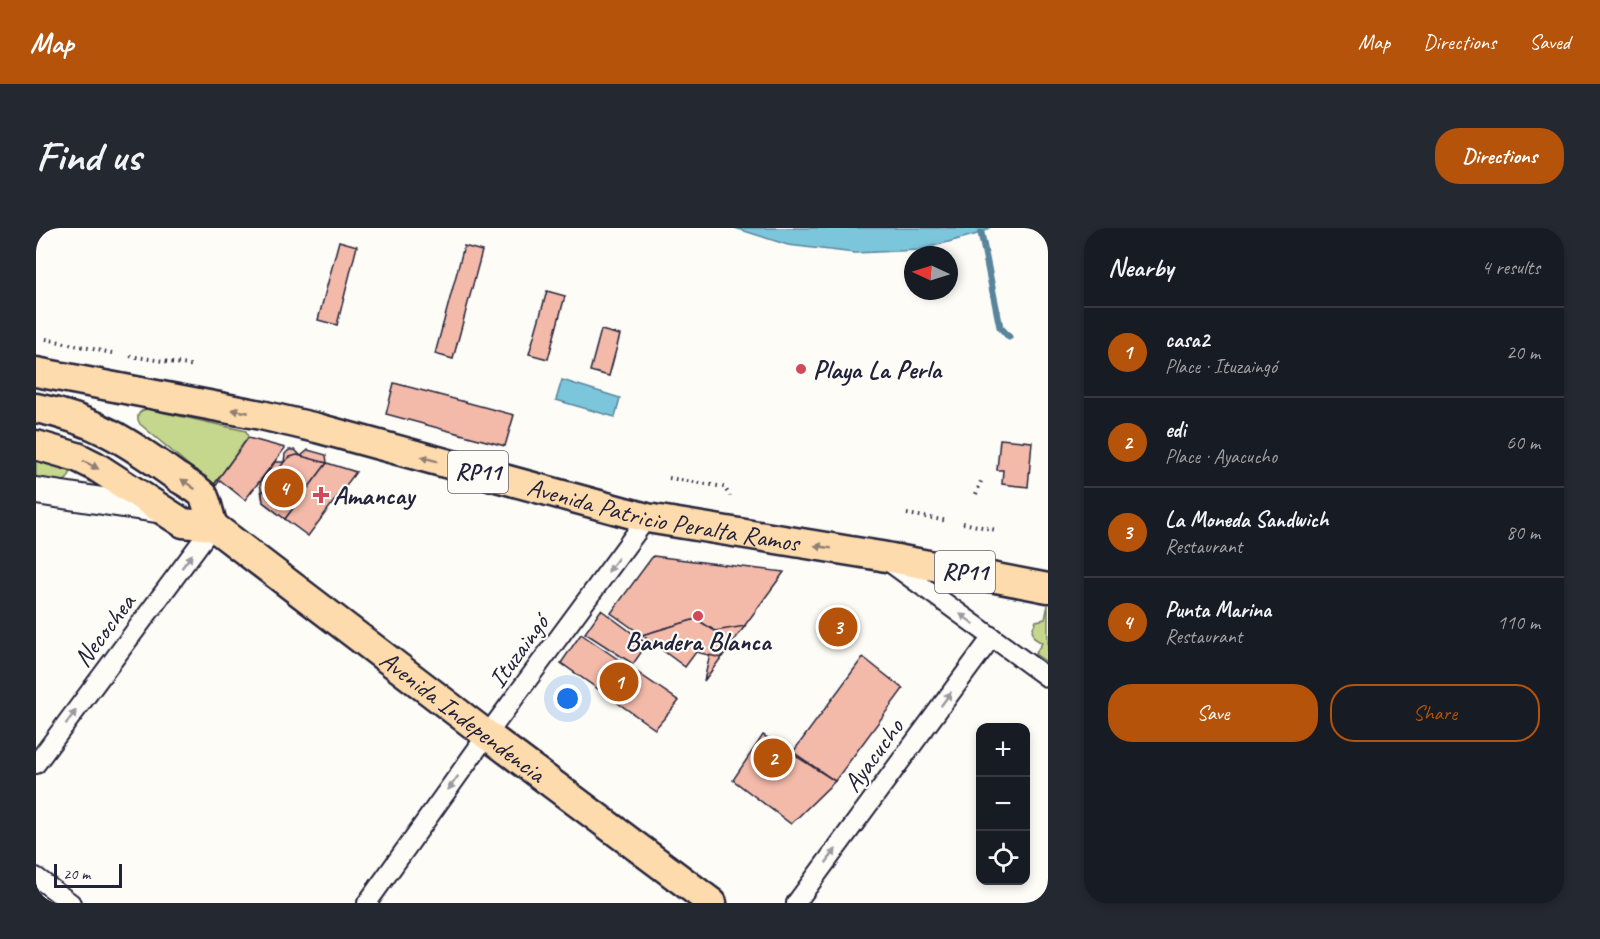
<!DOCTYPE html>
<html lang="en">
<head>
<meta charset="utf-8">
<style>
	body { margin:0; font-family:Caveat,sans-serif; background:#242831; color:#f1f3f6 }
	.controls { position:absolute; right:18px; bottom:18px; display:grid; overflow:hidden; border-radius:12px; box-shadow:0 3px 9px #0003 }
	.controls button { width:54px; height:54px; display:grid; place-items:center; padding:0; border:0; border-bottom:2px solid #363941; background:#171b24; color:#f1f3f6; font:30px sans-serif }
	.compass { position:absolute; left:868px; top:18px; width:54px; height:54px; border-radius:50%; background:#171b24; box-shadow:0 3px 9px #0003; rotate:274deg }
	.scale { position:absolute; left:18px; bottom:15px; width:68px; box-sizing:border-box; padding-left:6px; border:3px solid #22223b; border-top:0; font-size:16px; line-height:21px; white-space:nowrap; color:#22223b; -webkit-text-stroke:4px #fdfcf7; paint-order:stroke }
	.you { position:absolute; left:532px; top:471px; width:21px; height:21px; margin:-15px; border:4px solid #fff; border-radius:50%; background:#1a73e8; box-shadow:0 0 0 9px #1a73e833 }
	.badge { display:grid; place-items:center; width:39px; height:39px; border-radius:50%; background:#b45309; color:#fff; font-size:20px; font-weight:700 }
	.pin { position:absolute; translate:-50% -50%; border:3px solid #fff; box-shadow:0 2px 6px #0006 }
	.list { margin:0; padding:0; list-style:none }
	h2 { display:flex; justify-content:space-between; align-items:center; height:78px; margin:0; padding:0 24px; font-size:26px }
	h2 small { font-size:20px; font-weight:400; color:#9ea1a6 }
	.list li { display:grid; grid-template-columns:39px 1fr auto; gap:18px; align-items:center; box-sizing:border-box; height:90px; padding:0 24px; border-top:2px solid #363941 }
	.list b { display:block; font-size:22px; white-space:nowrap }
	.list p { margin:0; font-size:20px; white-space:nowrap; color:#9ea1a6 }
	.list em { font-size:20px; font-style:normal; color:#9ea1a6 }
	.actions { display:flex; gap:12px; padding:18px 24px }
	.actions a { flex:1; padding:14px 0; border:2px solid #b45309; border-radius:24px; text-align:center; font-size:21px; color:#b45309 }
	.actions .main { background:#b45309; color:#fff }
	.icon { flex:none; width:33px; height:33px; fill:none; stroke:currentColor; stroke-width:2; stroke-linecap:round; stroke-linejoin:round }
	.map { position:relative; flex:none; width:1012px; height:675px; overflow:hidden; border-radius:24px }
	header { display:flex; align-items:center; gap:36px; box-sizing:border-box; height:84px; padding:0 30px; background:#b45309; color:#fff }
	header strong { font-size:28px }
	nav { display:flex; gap:33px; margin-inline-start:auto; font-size:21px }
	.intro { display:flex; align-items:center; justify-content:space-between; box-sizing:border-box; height:144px; padding:0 36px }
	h1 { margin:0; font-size:42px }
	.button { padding:15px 27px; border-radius:24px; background:#b45309; color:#fff; font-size:21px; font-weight:700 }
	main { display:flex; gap:36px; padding:0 36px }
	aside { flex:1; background:#171b24; border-radius:24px; box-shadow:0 3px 9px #0003 }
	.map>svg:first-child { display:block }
	.green { fill:#c5d78c; stroke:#747c64; stroke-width:1.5 }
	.water { fill:#7cc6dc; stroke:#58849c; stroke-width:1.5 }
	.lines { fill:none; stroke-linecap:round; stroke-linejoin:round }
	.stream { stroke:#58849c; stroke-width:7 }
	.building { fill:#f3baa9; stroke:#22223b; stroke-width:1.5 }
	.street-casing { stroke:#22223b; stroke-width:22 }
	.secondary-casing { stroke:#22223b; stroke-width:30 }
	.primary-casing { stroke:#22223b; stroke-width:33 }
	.path { stroke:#22223b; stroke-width:4; stroke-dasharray:1.5 4.5; stroke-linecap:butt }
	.street { stroke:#fdfcf7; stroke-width:18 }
	.secondary { stroke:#fdfcf7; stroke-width:26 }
	.primary { stroke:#fedbac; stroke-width:28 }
	.oneway { fill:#907e74 }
	.oneway2 { fill:#9a9aa2 }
	.poi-dot { fill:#d1495b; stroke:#fdfcf7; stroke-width:2 }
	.labels { text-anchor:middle; stroke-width:4.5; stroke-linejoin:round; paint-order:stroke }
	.shield { fill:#fdfcf7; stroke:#646373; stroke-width:1.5 }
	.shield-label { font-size:24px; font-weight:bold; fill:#22223b }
	.poi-label { font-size:26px; font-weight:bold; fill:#22223b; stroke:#fdfcf7; text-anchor:start }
	.street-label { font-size:26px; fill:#22223b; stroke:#fdfcf7 }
</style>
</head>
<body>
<header>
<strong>Map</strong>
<nav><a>Map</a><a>Directions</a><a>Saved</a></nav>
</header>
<div class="intro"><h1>Find us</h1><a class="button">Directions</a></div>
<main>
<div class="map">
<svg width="1012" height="675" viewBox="0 0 1012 675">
	<rect width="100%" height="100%" fill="#fdfcf7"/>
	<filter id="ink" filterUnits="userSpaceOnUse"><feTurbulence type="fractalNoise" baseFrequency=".0167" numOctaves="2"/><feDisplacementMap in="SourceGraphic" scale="12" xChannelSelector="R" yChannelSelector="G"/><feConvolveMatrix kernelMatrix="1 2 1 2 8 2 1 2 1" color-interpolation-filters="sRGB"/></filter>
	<g filter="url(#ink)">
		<g class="green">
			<path d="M112,181L210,203L212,209L177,258L104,196C99,188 103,182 112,181Z"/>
			<path d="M0,230L35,242C31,262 14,252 0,250Z"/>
			<path d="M1012,377V435L999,426L1006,415L998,410L996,402L1000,393L1009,391Z"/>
		</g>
		<g class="water">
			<path d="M699,0H953L945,5L883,22L819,25L752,17Z"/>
			<path d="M526,152L584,170L579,189L520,172Z"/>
		</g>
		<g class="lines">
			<path class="stream" d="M945,5L964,99L973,109"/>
		</g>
		<g class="building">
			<path d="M303,13L321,18L301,97L282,92Z"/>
			<path d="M428,18L446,23L417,131L399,126Z"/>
			<path d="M511,63L529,68L512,131L493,126Z"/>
			<path d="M565,102L584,107L573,148L554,143Z"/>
			<path d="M358,155L478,187L469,218L350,186Z"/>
			<path d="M212,210L249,220L209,272L184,252L179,259L177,258Z"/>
			<path d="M964,211L996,214L992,259L966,256L967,242H961Z"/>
			<path d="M253,222H259L265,228L272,222L290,227L291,235L249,291L227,274L224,255L239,234H248L249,226Z"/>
			<path d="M261,227L291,235L249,291L227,274L226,265L248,234L254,229Z"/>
			<path d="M291,235L320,244L272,308L249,291Z"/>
			<path d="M617,328L748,344L668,453L679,403L660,391L606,407L575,385Z"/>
			<path d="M565,382L611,416L597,436L549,405Z"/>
			<path d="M660,391L679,403L709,398L685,430L660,424L649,439L606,407Z"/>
			<path d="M545,406L643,473L619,501L525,435Z"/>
			<path d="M827,429L867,461L799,553L757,524Z"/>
			<path d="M727,507L799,553L755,596L697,552Z"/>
		</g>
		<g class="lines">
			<defs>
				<g id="street">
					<path d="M853,334L1012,450"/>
					<path d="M0,536L177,298"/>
					<path d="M0,649L35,675"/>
					<path d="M331,675L451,507L611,290"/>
					<path d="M760,675L956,409"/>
				</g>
				<path id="secondary" d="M0,263L127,282"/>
				<g id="primary">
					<path id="s1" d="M0,144L225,187L281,200L611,290L845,328L1012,360"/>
					<path d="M0,180C58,191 94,215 141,249C147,253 162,261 167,267C171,273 174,291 177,298"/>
					<path d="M0,217L41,229L59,238L147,295L177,298"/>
					<path id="s2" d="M177,298L451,507L676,675"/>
				</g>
			</defs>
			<use href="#street" class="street-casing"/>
			<use href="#secondary" class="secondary-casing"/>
			<use href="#primary" class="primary-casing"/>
			<g class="path">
				<path d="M10,111L76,125"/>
				<path d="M94,128L159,138"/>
				<path d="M633,250L688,259L694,268"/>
				<path d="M940,266L946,251"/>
				<path d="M871,286L912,293"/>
				<path d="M927,295L960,302"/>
			</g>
			<use href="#street" class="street"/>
			<use href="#secondary" class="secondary"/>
			<use href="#primary" class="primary"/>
		</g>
		<defs><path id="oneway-solid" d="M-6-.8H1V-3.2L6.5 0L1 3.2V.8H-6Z" transform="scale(1.5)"/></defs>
		<g class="oneway">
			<use href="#oneway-solid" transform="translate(204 183) rotate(-169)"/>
			<use href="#oneway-solid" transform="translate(393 231) rotate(-165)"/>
			<use href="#oneway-solid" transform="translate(55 237) rotate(28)"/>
			<use href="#oneway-solid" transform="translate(152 256) rotate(-145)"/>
			<use href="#oneway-solid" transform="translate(787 319) rotate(-171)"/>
		</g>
		<g class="oneway2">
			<use href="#oneway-solid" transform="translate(151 333) rotate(-53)"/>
			<use href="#oneway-solid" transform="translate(577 337) rotate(126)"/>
			<use href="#oneway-solid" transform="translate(931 391) rotate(-144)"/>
			<use href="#oneway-solid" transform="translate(910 471) rotate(-54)"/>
			<use href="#oneway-solid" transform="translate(35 489) rotate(-53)"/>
			<use href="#oneway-solid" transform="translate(417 555) rotate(126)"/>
			<use href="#oneway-solid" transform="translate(795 628) rotate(-54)"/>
		</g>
	</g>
	<g class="poi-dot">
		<circle cx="765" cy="141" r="6"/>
		<path d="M282 258h6v6h6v6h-6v6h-6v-6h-6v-6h6z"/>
		<circle cx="662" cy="388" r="6"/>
	</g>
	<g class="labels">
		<g class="shield">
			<rect x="412" y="223" width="60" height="42" rx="4.5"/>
			<rect x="899" y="323" width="60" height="42" rx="4.5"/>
		</g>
		<g class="shield-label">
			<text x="442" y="252">RP11</text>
			<text x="929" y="352">RP11</text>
		</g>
		<g class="poi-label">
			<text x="777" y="150">Playa La Perla</text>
			<text x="297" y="276">Amancay</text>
			<text x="662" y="422" text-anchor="middle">Bandera Blanca</text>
		</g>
		<g class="street-label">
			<text dy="9" stroke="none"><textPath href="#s1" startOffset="644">Avenida Patricio Peralta Ramos</textPath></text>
			<text transform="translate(68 402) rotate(-53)" y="9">Necochea</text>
			<text transform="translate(482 423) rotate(-54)" y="9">Ituzaingó</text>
			<text dy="9" stroke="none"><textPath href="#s2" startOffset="314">Avenida Independencia</textPath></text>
			<text transform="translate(837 527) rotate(-54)" y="9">Ayacucho</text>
		</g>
	</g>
</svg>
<div class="controls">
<button>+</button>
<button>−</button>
<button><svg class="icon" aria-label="locate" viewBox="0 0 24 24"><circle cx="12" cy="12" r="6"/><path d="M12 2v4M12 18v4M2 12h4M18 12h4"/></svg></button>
</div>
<svg class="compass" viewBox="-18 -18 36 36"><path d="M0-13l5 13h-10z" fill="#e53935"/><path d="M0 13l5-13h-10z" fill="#9ea1a6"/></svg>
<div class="scale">20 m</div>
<div class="you"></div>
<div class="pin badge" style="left:583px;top:454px">1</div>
<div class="pin badge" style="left:737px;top:530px">2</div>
<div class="pin badge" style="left:802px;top:399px">3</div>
<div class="pin badge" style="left:248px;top:260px">4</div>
</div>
<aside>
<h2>Nearby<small>4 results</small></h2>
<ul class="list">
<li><span class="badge">1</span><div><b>casa2</b><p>Place · Ituzaingó</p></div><em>20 m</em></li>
<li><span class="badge">2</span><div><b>edi</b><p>Place · Ayacucho</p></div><em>60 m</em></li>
<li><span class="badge">3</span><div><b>La Moneda Sandwich</b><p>Restaurant</p></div><em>80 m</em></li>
<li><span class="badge">4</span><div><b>Punta Marina</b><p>Restaurant</p></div><em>110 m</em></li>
</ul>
<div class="actions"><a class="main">Save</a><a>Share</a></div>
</aside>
</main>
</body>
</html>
